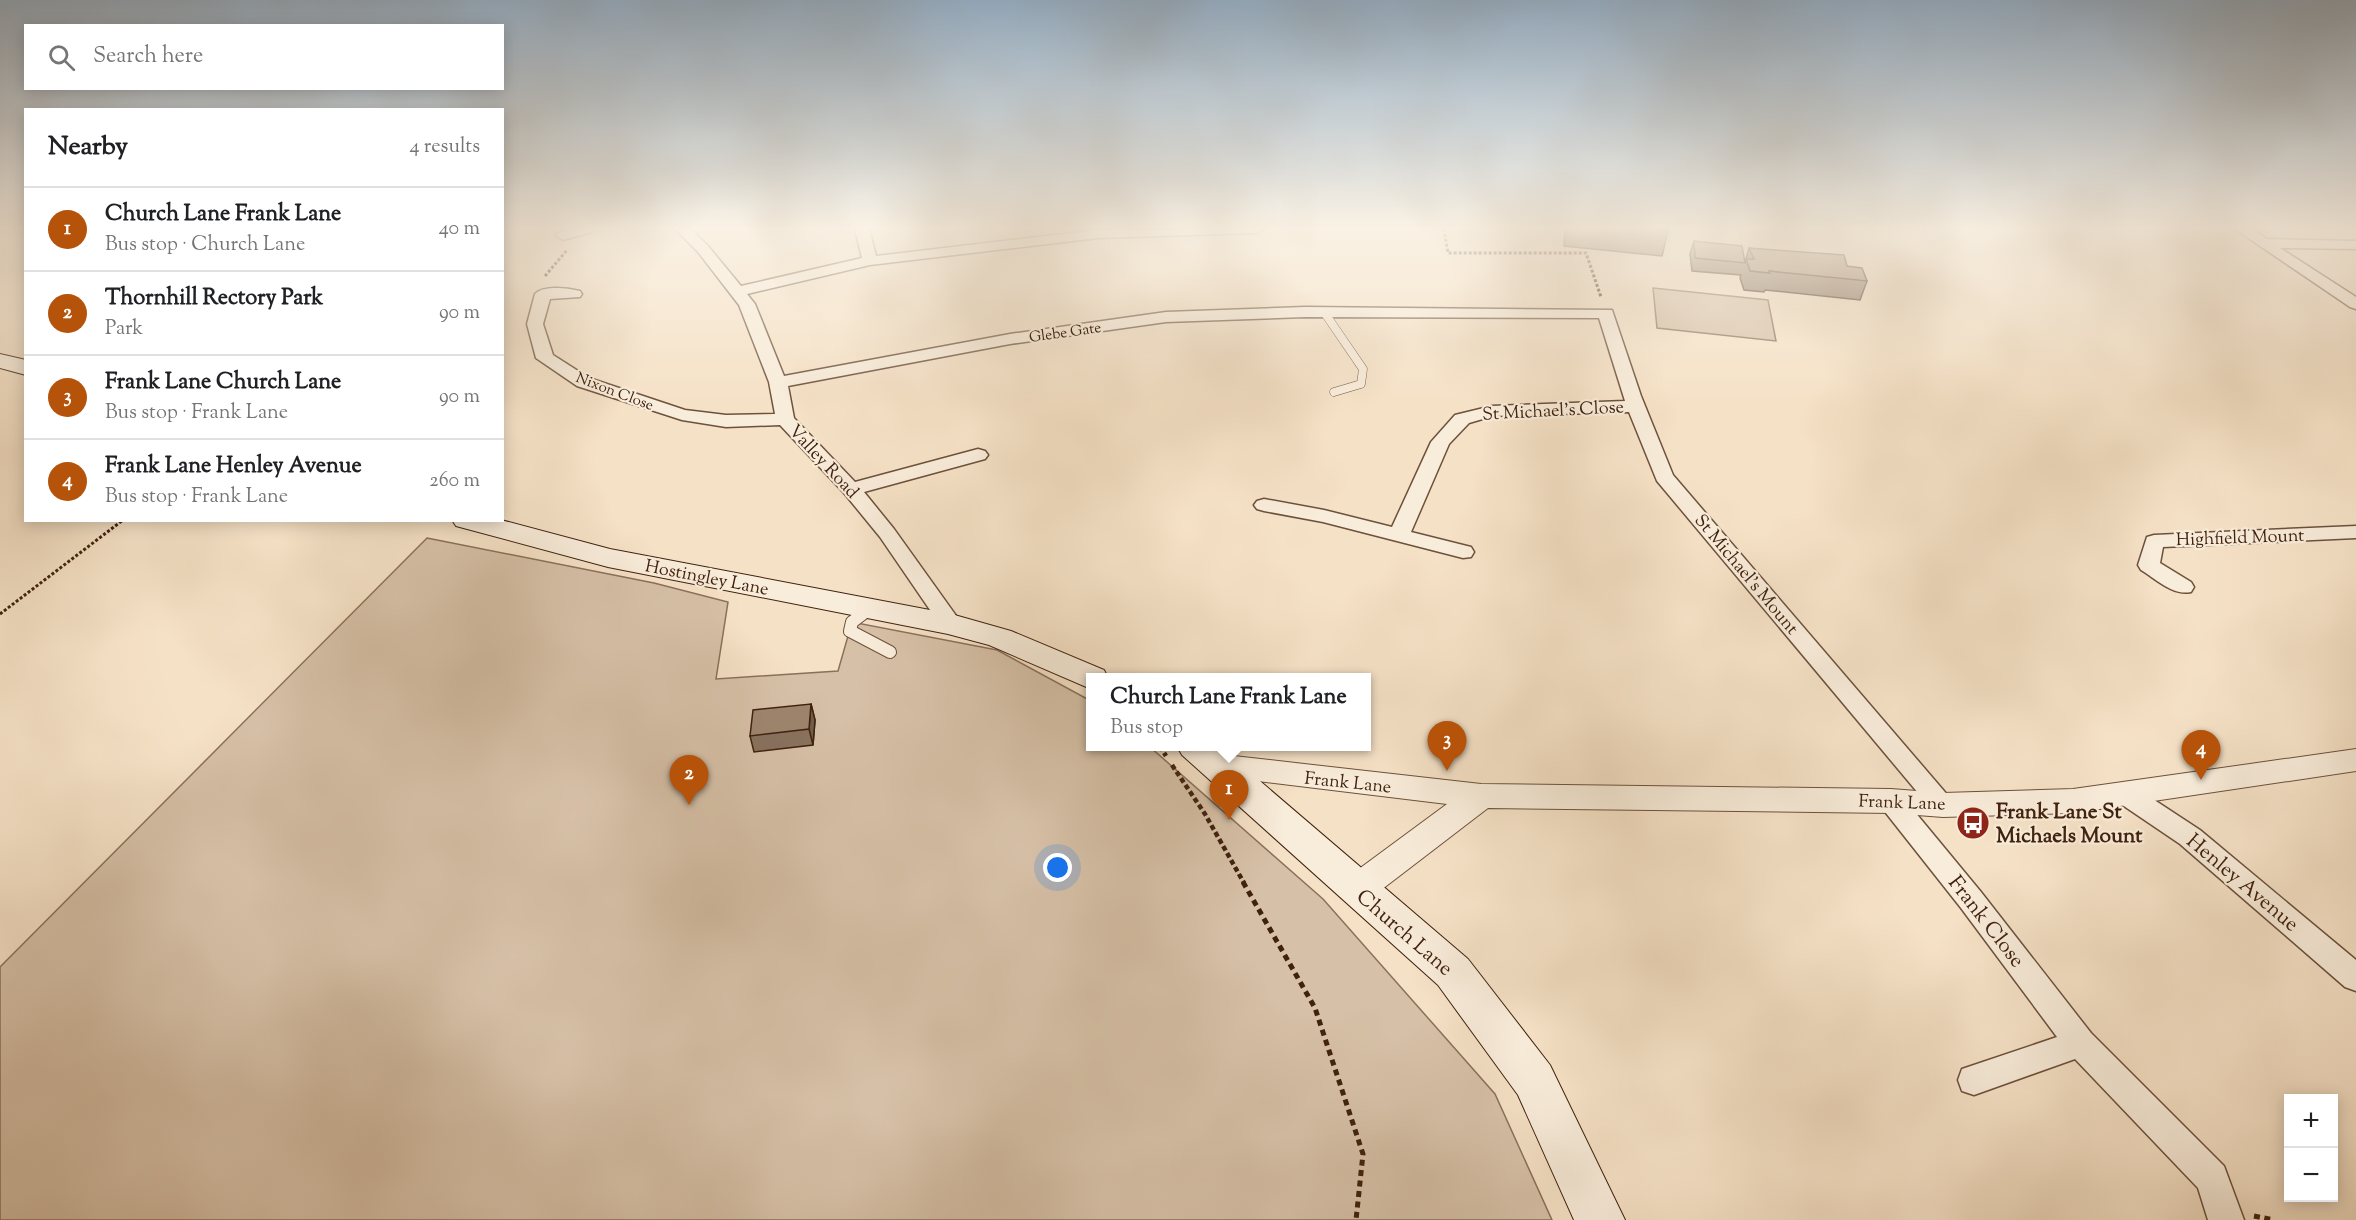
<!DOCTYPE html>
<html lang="en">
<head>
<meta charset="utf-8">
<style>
	body { margin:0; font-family:"Sorts Mill Goudy",serif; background:#f2f2f2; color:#202124 }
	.controls { position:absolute; right:18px; bottom:18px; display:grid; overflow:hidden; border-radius:0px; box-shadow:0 3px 15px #0003 }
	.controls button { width:54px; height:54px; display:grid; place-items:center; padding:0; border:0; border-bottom:2px solid #e0e0e0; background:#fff; color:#202124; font:30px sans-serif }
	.you { position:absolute; left:1058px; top:868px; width:21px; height:21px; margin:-15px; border:4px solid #fff; border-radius:50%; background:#1a73e8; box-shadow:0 0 0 9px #1a73e833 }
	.badge { display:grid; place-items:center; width:39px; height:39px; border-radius:50%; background:#b45309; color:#fff; font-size:20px; font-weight:700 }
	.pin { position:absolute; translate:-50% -50px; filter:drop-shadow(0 2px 3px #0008) }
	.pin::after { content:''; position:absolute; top:32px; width:21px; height:18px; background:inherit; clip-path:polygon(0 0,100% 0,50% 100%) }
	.popup { position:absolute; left:1086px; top:673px; width:285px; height:78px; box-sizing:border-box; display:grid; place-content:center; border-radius:0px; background:#fff; filter:drop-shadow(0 2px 4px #0005); font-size:20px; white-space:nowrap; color:#757577 }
	.popup b { font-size:22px; color:#202124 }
	.popup::after { content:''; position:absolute; left:50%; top:100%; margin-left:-12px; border:12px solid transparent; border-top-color:#fff }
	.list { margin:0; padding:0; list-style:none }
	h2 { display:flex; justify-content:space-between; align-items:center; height:78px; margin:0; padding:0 24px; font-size:26px }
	h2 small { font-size:20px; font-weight:400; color:#757577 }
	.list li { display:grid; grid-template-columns:39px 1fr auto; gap:18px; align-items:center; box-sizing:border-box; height:84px; padding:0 24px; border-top:2px solid #e0e0e0 }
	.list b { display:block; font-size:22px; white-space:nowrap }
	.list p { margin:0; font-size:20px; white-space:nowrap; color:#757577 }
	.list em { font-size:20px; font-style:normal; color:#757577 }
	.icon { flex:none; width:33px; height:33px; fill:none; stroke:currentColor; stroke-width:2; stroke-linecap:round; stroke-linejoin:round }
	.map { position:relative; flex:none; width:2356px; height:1220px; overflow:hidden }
	.search { position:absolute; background:#fff; box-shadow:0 3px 15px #0003; left:24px; top:24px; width:480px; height:66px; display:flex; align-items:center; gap:15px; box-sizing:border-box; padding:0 21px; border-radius:0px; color:#757577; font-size:22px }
	.panel { position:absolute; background:#fff; box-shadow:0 3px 15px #0003; left:24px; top:108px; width:480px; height:414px; border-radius:0px }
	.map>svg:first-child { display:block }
	.green { fill:#d6c0a7; stroke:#8b705a; stroke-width:1.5 }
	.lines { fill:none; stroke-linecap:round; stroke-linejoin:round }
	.service-far2-casing { stroke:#6d513c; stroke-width:9 }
	.service-far1-casing { stroke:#6d513c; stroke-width:12 }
	.service-casing { stroke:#6d513c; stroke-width:14 }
	.minor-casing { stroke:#6d513c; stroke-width:3 }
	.tertiary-casing { stroke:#6d513c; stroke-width:2 }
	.secondary-casing { stroke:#40210e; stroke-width:2 }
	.path-far2 { stroke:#40210e; stroke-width:3; stroke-dasharray:3 2; stroke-linecap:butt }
	.path-far1 { stroke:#40210e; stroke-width:4.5; stroke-dasharray:5 3; stroke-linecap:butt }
	.path { stroke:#40210e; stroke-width:5; stroke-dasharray:6 4.5; stroke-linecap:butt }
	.service-far2 { stroke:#f8ecda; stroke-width:8 }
	.service-far1 { stroke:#f8ecda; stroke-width:10 }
	.service { stroke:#f8ecda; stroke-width:12 }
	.minor { fill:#f8ecda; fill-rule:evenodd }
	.tertiary { fill:#f8ecda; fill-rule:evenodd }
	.secondary { fill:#f8ecda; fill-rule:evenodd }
	.wall { fill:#88725f; stroke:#40210e; stroke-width:1.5 }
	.shaded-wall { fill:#6f5d4d; stroke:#40210e; stroke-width:1.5 }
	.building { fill:#9e856e; stroke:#40210e; stroke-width:1.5 }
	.labels { text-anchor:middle; stroke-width:4.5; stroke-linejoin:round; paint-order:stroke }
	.far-street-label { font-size:15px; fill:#40210e; stroke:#f8ecda }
	.street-label { font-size:18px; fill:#40210e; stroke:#f8ecda }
	.near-poi-label { font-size:21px; font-weight:bold; fill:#40210e; stroke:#f8ecda; text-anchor:start }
	.near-street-label { font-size:21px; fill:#40210e; stroke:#f8ecda }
</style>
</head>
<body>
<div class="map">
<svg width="2356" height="1220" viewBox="0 0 2356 1220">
	<rect width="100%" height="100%" fill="#f5e1c6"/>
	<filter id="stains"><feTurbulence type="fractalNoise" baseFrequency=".00333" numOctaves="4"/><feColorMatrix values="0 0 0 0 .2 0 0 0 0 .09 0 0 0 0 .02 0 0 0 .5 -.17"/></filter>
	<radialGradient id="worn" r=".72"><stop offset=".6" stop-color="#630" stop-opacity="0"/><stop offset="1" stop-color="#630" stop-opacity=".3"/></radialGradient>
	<g class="green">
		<path d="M1653,288L1768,300L1776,341L1657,328Z"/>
		<path d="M427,538L654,583L728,602L716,679L838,671L852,622L997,650L1091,701V746L1150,747L1323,899L1495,1094L1552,1220H0V967Z"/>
	</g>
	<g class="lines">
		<defs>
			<path id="service-far2" d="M1324,312L1363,369L1361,384L1334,392"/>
			<path id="service-far1" d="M862,615L870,608"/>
			<path id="service" d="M864,613L852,622L850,631L890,652"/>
			<g id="minor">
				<path d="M570,229H594L592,232L563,240L556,236L558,233Z"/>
				<path d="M675,229H691L708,246L741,286L862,258L855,229H869L876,256L1098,230L1263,229L1256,233L1098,238L870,265L747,294L755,304L784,376L1010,334L1166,312L1305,307L1612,310L1641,396L1673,475L1956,805L1952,812L1943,815L1934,812L1657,481L1629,412L1493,416L1469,423L1449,444L1411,532L1471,547L1474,552L1471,557L1463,558L1323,522L1264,511L1257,509L1254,505L1257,501L1264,499L1324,510L1392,527L1431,442L1455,415L1492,406L1625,401L1599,318L1305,317L1166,322L1010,344L788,386L794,418L855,482L978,449L985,451L988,455L985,459L864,492L894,529L962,624L959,629L951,631L943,629L880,537L844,493L780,425L726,427L682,420L577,386L536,358L527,324L535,294C543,285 568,288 580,291L582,294L580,297L550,299L543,324L553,355L589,378L685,410L726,415L775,414L769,382L739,305L698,252Z"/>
				<path d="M2235,229H2252L2267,239L2356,241V249L2280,248L2356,297V309L2350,307Z"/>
				<path d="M2356,526V538L2163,547L2160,563L2191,582L2194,587L2191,592C2173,596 2156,579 2141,570L2138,565L2147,537L2154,535Z"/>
				<path d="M2124,783L2133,786L2200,830L2356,960V991L2345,987L2180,844L2115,800L2111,793L2115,786Z"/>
				<path d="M1891,791L1900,794L1981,892L2091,1033L2224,1166L2244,1220H2208L2198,1188L2075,1059L1974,1095L1962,1091L1958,1080L1962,1069L2057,1037L1961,908L1882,808L1878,801L1882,794Z"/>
			</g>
			<path id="tertiary" d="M2356,749V771L2073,813L1943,817L1891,813L1488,808L1368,900L1356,904L1344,900L1339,890L1344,880L1447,804L1216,776L1205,773L1201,765L1205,757L1216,754L1481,784L1891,789L1943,793L2073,789Z"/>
			<g id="secondary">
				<path d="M0,354L26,360V375L0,368Z"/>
				<path d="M452,520H501L610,549L951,614L1011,631L1104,670L1108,678H1091V689L989,645L948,634L608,567L456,526Z"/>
				<path d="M1177,746H1219L1468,959L1550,1065L1625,1220H1574L1518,1095L1438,985L1182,755Z"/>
			</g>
		</defs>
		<use href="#service-far2" class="service-far2-casing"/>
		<use href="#service-far1" class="service-far1-casing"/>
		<use href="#service" class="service-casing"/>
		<use href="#minor" class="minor-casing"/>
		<use href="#tertiary" class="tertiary-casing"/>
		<use href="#secondary" class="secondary-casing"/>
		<g class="path-far2">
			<path d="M1444,229L1448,253H1586L1601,297"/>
			<path d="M545,276L567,250"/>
			<path d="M0,614L123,520"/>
		</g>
		<g class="path-far1">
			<path d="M1160,746L1166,756"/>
			<path d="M1172,765L1205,814L1244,883"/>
		</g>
		<g class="path">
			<path d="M1243,882L1315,1008L1363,1154L1356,1220"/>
			<path d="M2254,1216L2274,1220"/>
		</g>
		<use href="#service-far2" class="service-far2"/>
		<use href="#service-far1" class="service-far1"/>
		<use href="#service" class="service"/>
		<use href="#minor" class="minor"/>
		<use href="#tertiary" class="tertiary"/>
		<use href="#secondary" class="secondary"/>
	</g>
	<g class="wall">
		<path d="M1565,229H1667L1668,231L1662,256L1564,246Z"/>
		<path d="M1694,241L1745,262L1749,248L1847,266L1867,281L1860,300L1765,290L1764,292L1744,290L1740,278L1741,275L1692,271L1690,254Z"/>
		<path d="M811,704L815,720L813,745L754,752L750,736Z"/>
	</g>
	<path class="shaded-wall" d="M811,704L815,720L813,745L809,729Z"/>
	<g class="building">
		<path d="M1649,229H1667L1668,231Z"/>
		<path d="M1694,241L1742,246L1745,263L1695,258Z"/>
		<path d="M1749,248L1844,255L1847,266L1862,268L1867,281L1769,271L1770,273L1750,271L1746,259H1754Z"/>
		<path d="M811,704L809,729L750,736L753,710Z"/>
	</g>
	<linearGradient id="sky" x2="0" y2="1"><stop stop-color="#94acc1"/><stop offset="0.57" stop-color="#faf2e5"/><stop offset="1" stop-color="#faf2e5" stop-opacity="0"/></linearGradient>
	<rect width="2356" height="400" fill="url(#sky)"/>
	<defs>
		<symbol id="bus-disc" viewBox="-11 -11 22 22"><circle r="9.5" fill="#8f2418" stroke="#f8ecda"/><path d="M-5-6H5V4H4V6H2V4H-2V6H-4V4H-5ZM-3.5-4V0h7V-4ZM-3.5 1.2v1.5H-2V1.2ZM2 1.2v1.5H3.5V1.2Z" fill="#fff"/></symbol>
	</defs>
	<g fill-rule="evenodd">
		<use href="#bus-disc" x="1954" y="804" width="38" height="38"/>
	</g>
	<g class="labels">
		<g class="far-street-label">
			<text transform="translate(1065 332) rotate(-8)" y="5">Glebe Gate</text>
			<text transform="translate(615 391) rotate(21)" y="5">Nixon Close</text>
		</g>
		<g class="street-label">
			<text transform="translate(1553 410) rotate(-3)" y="6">St Michael's Close</text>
			<text transform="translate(824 461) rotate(47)" y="6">Valley Road</text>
			<text transform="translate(2240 537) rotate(-2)" y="6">Highfield Mount</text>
			<text transform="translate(1747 574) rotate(50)" y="6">St Michael's Mount</text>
			<text transform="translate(707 577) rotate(11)" y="6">Hostingley Lane</text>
			<text transform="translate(1348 782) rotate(6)" y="6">Frank Lane</text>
			<text transform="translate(1902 802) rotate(2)" y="6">Frank Lane</text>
		</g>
		<g class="near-poi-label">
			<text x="1996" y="818">Frank Lane St<tspan x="1996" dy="24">Michaels Mount</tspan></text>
		</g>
		<g class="near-street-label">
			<text transform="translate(2243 882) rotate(40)" y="7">Henley Avenue</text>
			<text transform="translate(1987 921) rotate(52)" y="7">Frank Close</text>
			<text transform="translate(1405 932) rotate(41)" y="7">Church Lane</text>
		</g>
	</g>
	<rect width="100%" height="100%" filter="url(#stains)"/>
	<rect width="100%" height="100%" fill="url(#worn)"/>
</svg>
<div class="controls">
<button>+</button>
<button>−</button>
</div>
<div class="you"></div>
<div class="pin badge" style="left:1229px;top:820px">1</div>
<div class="popup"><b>Church Lane Frank Lane</b>Bus stop</div>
<div class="pin badge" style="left:689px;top:805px">2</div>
<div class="pin badge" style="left:1447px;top:771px">3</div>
<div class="pin badge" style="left:2201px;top:780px">4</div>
<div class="search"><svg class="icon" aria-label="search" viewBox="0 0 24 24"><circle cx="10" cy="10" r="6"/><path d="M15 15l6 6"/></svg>Search here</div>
<section class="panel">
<h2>Nearby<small>4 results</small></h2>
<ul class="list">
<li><span class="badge">1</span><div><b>Church Lane Frank Lane</b><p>Bus stop · Church Lane</p></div><em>40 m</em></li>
<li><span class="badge">2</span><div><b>Thornhill Rectory Park</b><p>Park</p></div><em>90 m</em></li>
<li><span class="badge">3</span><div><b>Frank Lane Church Lane</b><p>Bus stop · Frank Lane</p></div><em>90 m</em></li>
<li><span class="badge">4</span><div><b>Frank Lane Henley Avenue</b><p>Bus stop · Frank Lane</p></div><em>260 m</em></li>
</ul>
</section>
</div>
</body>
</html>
